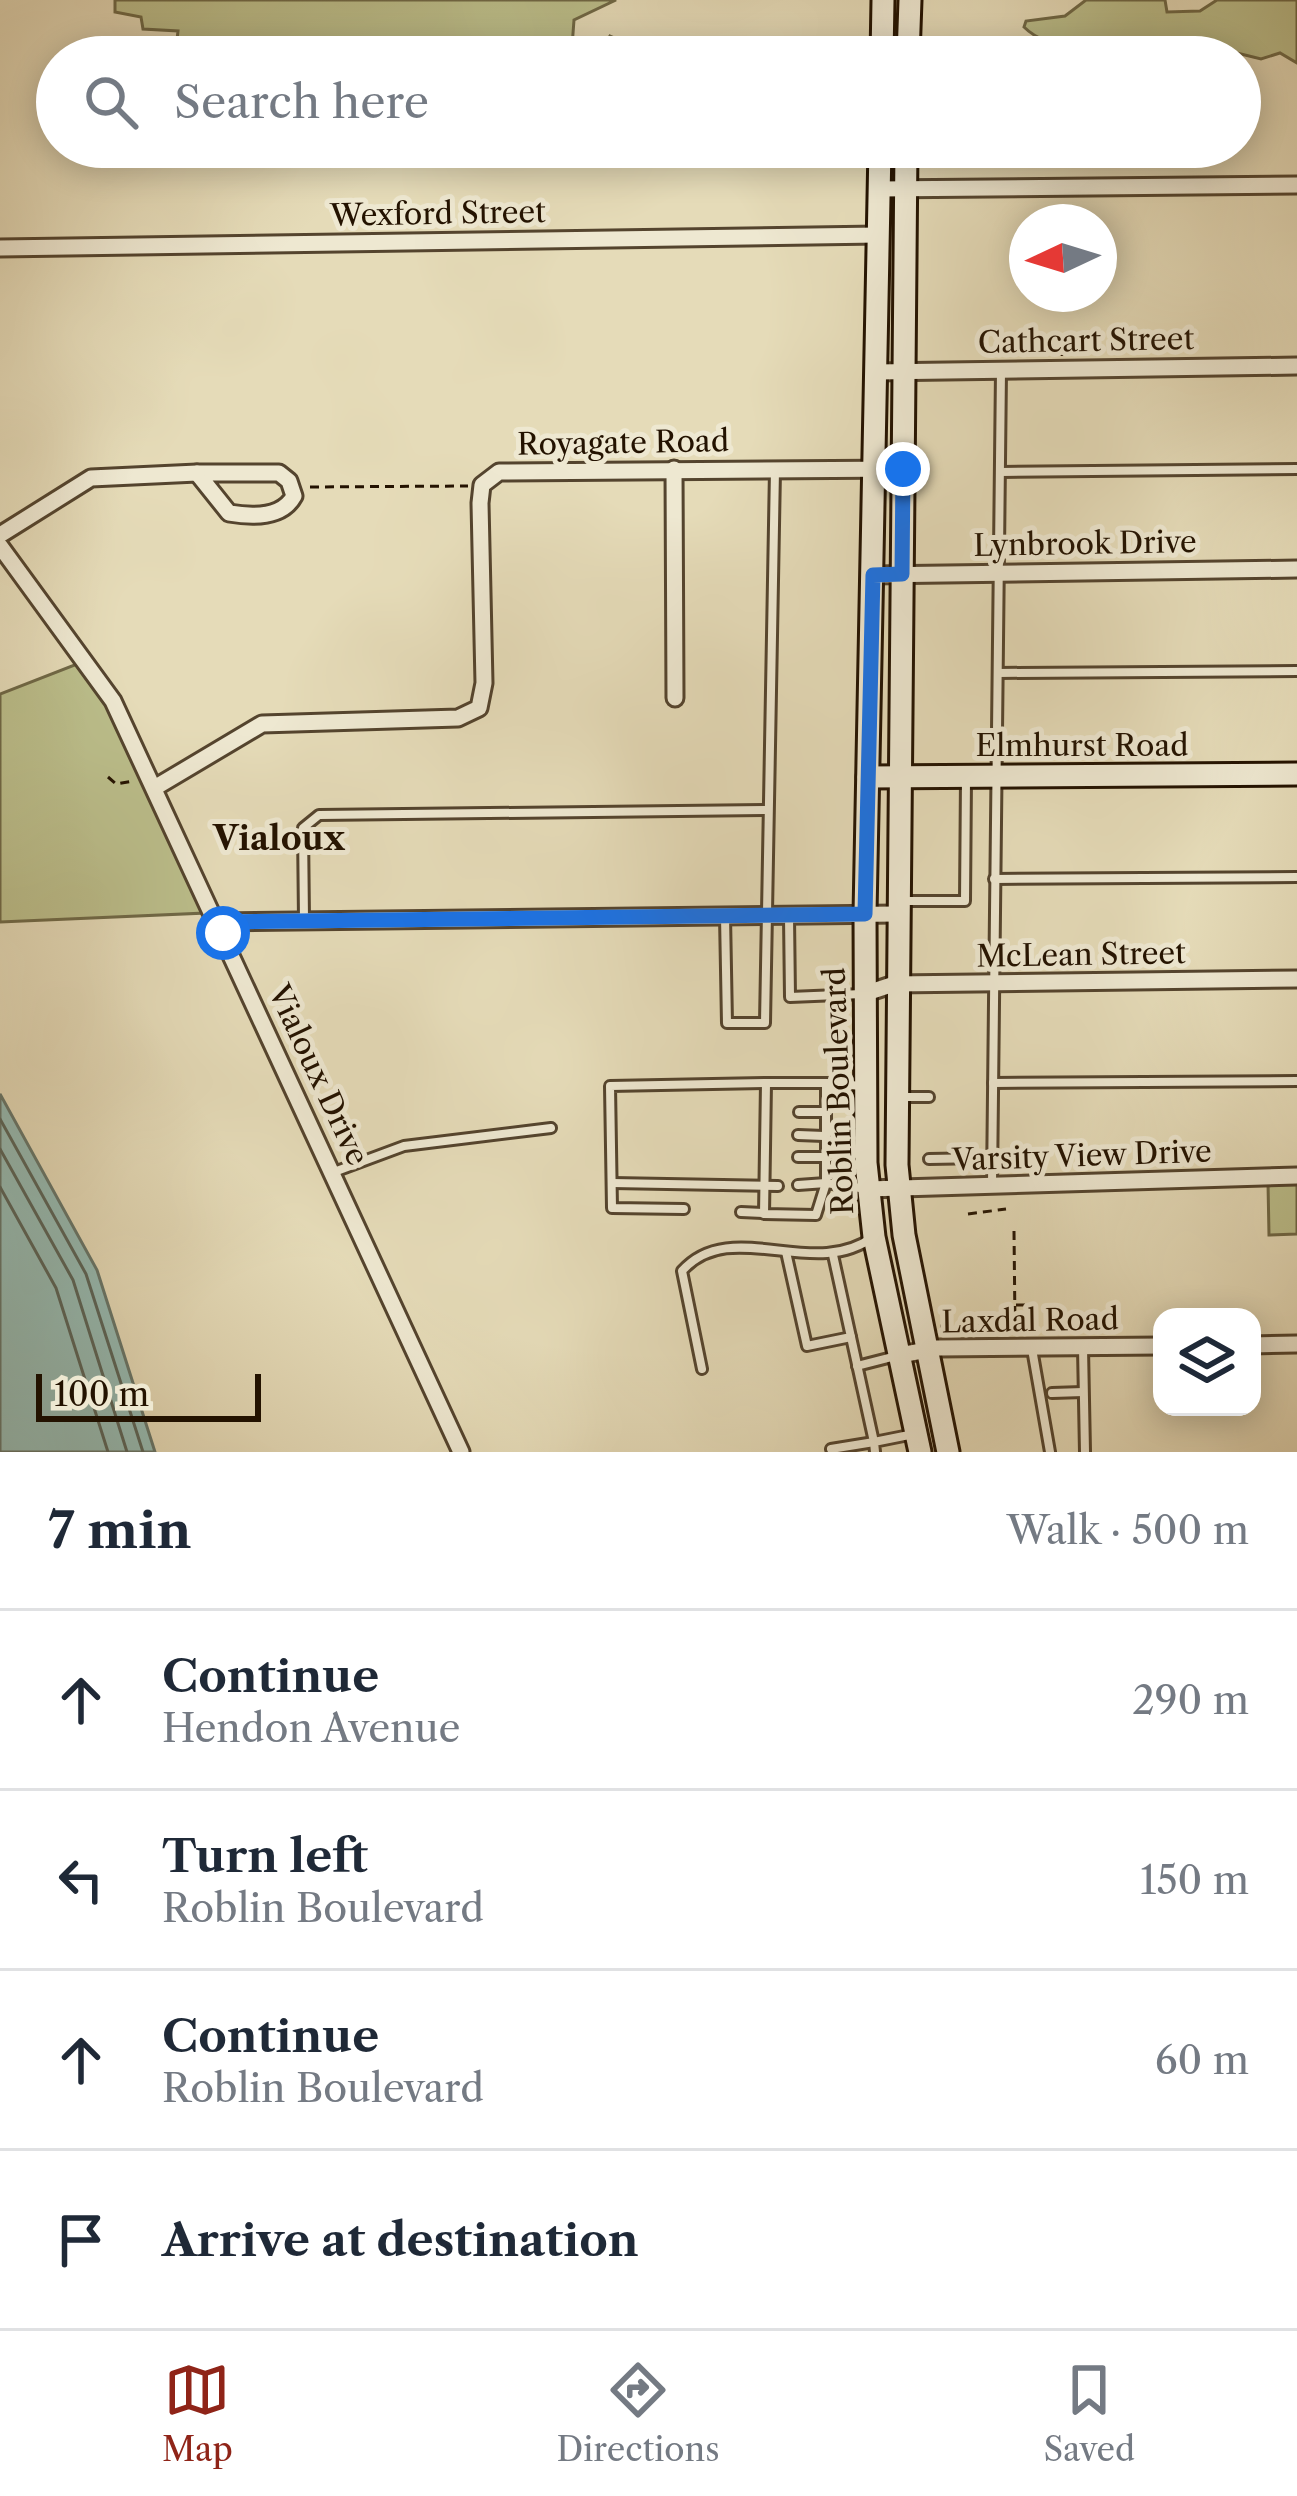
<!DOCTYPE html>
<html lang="en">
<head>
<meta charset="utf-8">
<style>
	body { margin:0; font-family:"Libre Caslon Text",serif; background:#f2f2f3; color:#1f2937 }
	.controls { position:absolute; right:36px; bottom:36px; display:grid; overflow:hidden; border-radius:24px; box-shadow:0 6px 30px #0003 }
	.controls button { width:108px; height:108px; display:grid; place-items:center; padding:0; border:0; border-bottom:3px solid #e0e1e3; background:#fff; color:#1f2937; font:60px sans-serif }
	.compass { position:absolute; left:1009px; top:204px; width:108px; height:108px; border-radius:50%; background:#fff; box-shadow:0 6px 30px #0003; rotate:266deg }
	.scale { position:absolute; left:36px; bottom:30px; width:225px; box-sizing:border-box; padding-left:12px; border:6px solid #231200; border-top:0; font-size:33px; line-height:42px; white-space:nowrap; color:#231200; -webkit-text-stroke:9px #eee8d1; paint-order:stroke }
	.stop { position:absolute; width:36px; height:36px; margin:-27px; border:9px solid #1a73e8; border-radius:50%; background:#fff }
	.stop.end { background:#1a73e8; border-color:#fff; box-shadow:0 3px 12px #0008 }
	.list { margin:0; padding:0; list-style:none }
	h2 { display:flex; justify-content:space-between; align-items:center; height:156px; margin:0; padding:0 48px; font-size:51px }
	h2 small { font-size:39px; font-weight:400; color:#747a83 }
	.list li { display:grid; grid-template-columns:78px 1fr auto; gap:36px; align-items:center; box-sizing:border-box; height:180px; padding:0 48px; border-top:3px solid #e0e1e3 }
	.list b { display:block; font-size:45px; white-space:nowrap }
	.list p { margin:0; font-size:39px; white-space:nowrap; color:#747a83 }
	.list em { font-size:39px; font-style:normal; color:#747a83 }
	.icon { flex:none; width:66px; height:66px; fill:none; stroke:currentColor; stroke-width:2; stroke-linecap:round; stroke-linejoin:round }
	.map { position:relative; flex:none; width:1297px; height:1452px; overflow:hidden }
	.search { position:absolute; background:#fff; box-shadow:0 6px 30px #0003; left:36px; right:36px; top:36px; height:132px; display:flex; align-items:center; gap:30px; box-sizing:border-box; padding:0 42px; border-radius:66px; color:#747a83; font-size:45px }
	.sheet { height:876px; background:#fff }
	nav { display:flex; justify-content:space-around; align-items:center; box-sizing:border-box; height:168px; border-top:3px solid #e0e1e3; background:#fff; font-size:33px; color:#747a83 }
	nav a { display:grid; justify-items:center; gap:6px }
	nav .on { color:#8f2418 }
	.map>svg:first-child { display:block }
	.green { fill:#bbbe8b; stroke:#6f6846; stroke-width:3 }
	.water { fill:#96bbb3; stroke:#68776b; stroke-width:3 }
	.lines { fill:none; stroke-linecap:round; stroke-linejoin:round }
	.shore { stroke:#5c665a; stroke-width:3 }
	.lane-casing { stroke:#54442e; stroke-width:14 }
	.street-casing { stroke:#54442e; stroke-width:21 }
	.secondary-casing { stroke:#231200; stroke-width:27 }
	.path { stroke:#231200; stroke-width:3; stroke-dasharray:9 6; stroke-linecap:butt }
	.lane { stroke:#eee8d1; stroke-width:8 }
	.street { stroke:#eee8d1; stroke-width:15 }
	.secondary { stroke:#eee8d1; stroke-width:21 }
	.route { stroke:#1a73e8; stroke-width:15 }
	.labels { text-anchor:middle; stroke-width:10; stroke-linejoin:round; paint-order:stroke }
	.street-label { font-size:30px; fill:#231200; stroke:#eee8d1 }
	.neighbourhood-label { font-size:33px; font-weight:bold; fill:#231200; stroke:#eee8d1 }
</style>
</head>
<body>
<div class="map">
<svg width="1297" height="1452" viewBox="0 0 1297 1452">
	<rect width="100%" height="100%" fill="#e5dbb8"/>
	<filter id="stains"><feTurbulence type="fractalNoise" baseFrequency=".00167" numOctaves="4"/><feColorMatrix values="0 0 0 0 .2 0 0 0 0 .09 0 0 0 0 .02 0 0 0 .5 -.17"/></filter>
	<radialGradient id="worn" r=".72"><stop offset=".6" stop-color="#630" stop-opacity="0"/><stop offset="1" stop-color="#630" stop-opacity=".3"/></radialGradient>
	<g class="green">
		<path d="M115,0H616L574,20L572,47L580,52L603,46L610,36C649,55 693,39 729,57H175L178,31L143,29L141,17L115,12Z"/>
		<path d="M1086,0H1165L1167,12L1200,11L1217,0H1297V63L1280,53L1261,59L1237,53L1104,57C1078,40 1048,51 1024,27L1026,21L1065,16Z"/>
		<path d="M77,664L106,700L205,913L0,922V694Z"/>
		<path d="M1297,1182V1234L1269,1235L1268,1183Z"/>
	</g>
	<path class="water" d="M0,1094L97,1270L155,1452H0Z"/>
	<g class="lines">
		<g class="shore">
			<path d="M0,1119L86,1274L143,1452"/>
			<path d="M0,1149L73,1280L127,1452"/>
			<path d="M0,1187L56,1288L108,1452"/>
		</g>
		<defs>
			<g id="lane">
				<path d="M1001,472L1297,469"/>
				<path d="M998,673L1297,671"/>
				<path d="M994,879L1297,877"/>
				<path d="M905,901H965L966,778"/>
				<path d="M725,916L727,1023H765L775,470"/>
				<path d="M789,917L790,997L862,994"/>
				<path d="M304,920L303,828L319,815L768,810"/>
				<path d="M993,1083L1297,1081"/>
				<path d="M862,1086L826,1083V1183L867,1189"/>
				<path d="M904,1097H929"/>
				<path d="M799,1112H824"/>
				<path d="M798,1135L824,1136"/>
				<path d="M798,1157H826"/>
				<path d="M929,1159L984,1158"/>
				<path d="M334,1172L404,1146L551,1128"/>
				<path d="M612,1183L778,1186"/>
				<path d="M992,1184L1001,371"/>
				<path d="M798,1185L826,1183L816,1215L764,1214L766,1083H826"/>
				<path d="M684,1209L612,1208L610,1086L766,1083"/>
				<path d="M741,1212L763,1213"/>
				<path d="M786,1252L807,1346L851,1337L833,1255"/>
				<path d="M1083,1348L1085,1452"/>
				<path d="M1032,1349L1050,1452"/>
				<path d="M857,1366L896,1356"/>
				<path d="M702,1369L682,1271C731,1216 813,1281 873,1237"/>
				<path d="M1052,1393L1083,1392"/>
				<path d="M831,1449L874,1442L851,1337"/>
				<path d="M875,1452L874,1442L914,1434"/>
			</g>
			<g id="street">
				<path d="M879,189L1297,185"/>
				<path d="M0,248L878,235"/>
				<path d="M876,372L1297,366"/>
				<path d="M674,469L675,698"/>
				<path d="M197,473H279L289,481L294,496C282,518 252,517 229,513Z"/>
				<path d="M0,535L91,478L197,473"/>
				<path d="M0,546L113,701L461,1452"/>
				<path d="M873,575L1297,569"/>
				<path d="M156,787L262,724L458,718L479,708L484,683L480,503L482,485L499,472L903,469"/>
				<path d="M218,922L897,914"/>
				<path d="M867,993L894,984L1297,979"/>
				<path d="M868,1189L1297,1176"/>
				<path d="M1252,1345L1297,1344"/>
				<path d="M900,1355L938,1348L1162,1346"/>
			</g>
			<g id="secondary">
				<path d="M882,57L883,0"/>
				<path d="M908,57L910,0"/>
				<path d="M880,147L865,914L866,1163L874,1237L920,1452"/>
				<path d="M906,147L897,1165L904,1235L948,1452"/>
				<path d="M868,777L1297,774"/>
			</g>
		</defs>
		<use href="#lane" class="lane-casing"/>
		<use href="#street" class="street-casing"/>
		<use href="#secondary" class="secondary-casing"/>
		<g class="path">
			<path d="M1022,343H1062V356"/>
			<path d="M310,487L468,486"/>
			<path d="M108,777L116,784L133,781"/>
			<path d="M968,1214L1006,1209"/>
			<path d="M1014,1231L1015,1325"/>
			<path d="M1016,1305H1035V1324"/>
			<path d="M940,1326L1035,1325L1036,1335"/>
		</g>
		<use href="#lane" class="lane"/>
		<use href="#street" class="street"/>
		<use href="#secondary" class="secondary"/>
	</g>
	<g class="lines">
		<path class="route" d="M223,933L218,922L865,914L873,575L902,574L903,469"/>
	</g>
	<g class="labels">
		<g class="street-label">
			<text transform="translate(438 214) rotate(-1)" y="10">Wexford Street</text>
			<text transform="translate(1086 341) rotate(-1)" y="10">Cathcart Street</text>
			<text transform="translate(623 443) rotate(-1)" y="10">Royagate Road</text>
			<text transform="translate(1085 544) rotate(-1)" y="10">Lynbrook Drive</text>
			<text x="1082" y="756">Elmhurst Road</text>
			<text transform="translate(1081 955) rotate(-1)" y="10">McLean Street</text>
			<text transform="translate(318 1075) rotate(65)" y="10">Vialoux Drive</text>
			<text transform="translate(839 1091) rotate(-92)" y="10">Roblin Boulevard</text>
			<text transform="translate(1082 1156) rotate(-2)" y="10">Varsity View Drive</text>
			<text transform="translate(1030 1321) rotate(-1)" y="10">Laxdal Road</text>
		</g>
		<g class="neighbourhood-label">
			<text x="279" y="850">Vialoux</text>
		</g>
	</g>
	<rect width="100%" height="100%" filter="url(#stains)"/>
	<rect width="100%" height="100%" fill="url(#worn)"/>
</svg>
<div class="controls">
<button><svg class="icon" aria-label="layers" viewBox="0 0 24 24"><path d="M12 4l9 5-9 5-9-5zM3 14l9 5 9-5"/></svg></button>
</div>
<svg class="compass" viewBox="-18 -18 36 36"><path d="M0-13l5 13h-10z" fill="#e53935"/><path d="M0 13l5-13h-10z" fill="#747a83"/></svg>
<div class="scale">100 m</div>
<div class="stop" style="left:223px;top:933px"></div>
<div class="stop end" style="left:903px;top:469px"></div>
<div class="search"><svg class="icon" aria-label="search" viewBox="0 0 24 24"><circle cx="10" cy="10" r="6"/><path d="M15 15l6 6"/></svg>Search here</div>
</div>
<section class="sheet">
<h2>7 min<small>Walk · 500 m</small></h2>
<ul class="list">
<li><svg class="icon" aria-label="ahead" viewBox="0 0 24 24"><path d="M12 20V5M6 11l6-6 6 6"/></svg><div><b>Continue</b><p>Hendon Avenue</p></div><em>290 m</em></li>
<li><svg class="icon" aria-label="left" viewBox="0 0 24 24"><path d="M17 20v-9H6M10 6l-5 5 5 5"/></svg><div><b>Turn left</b><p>Roblin Boulevard</p></div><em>150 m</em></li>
<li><svg class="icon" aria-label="ahead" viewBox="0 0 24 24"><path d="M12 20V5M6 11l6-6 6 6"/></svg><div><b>Continue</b><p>Roblin Boulevard</p></div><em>60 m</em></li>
<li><svg class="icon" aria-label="arrive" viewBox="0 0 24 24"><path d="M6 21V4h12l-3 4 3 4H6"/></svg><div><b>Arrive at destination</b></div></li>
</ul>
</section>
<nav>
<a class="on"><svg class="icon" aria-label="map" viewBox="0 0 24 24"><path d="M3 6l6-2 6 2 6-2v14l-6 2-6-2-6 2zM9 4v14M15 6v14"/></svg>Map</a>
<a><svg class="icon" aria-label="directions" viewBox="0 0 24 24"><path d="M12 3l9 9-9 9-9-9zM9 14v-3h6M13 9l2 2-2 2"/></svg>Directions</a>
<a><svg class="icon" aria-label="saved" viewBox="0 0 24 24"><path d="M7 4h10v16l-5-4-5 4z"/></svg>Saved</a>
</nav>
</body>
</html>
